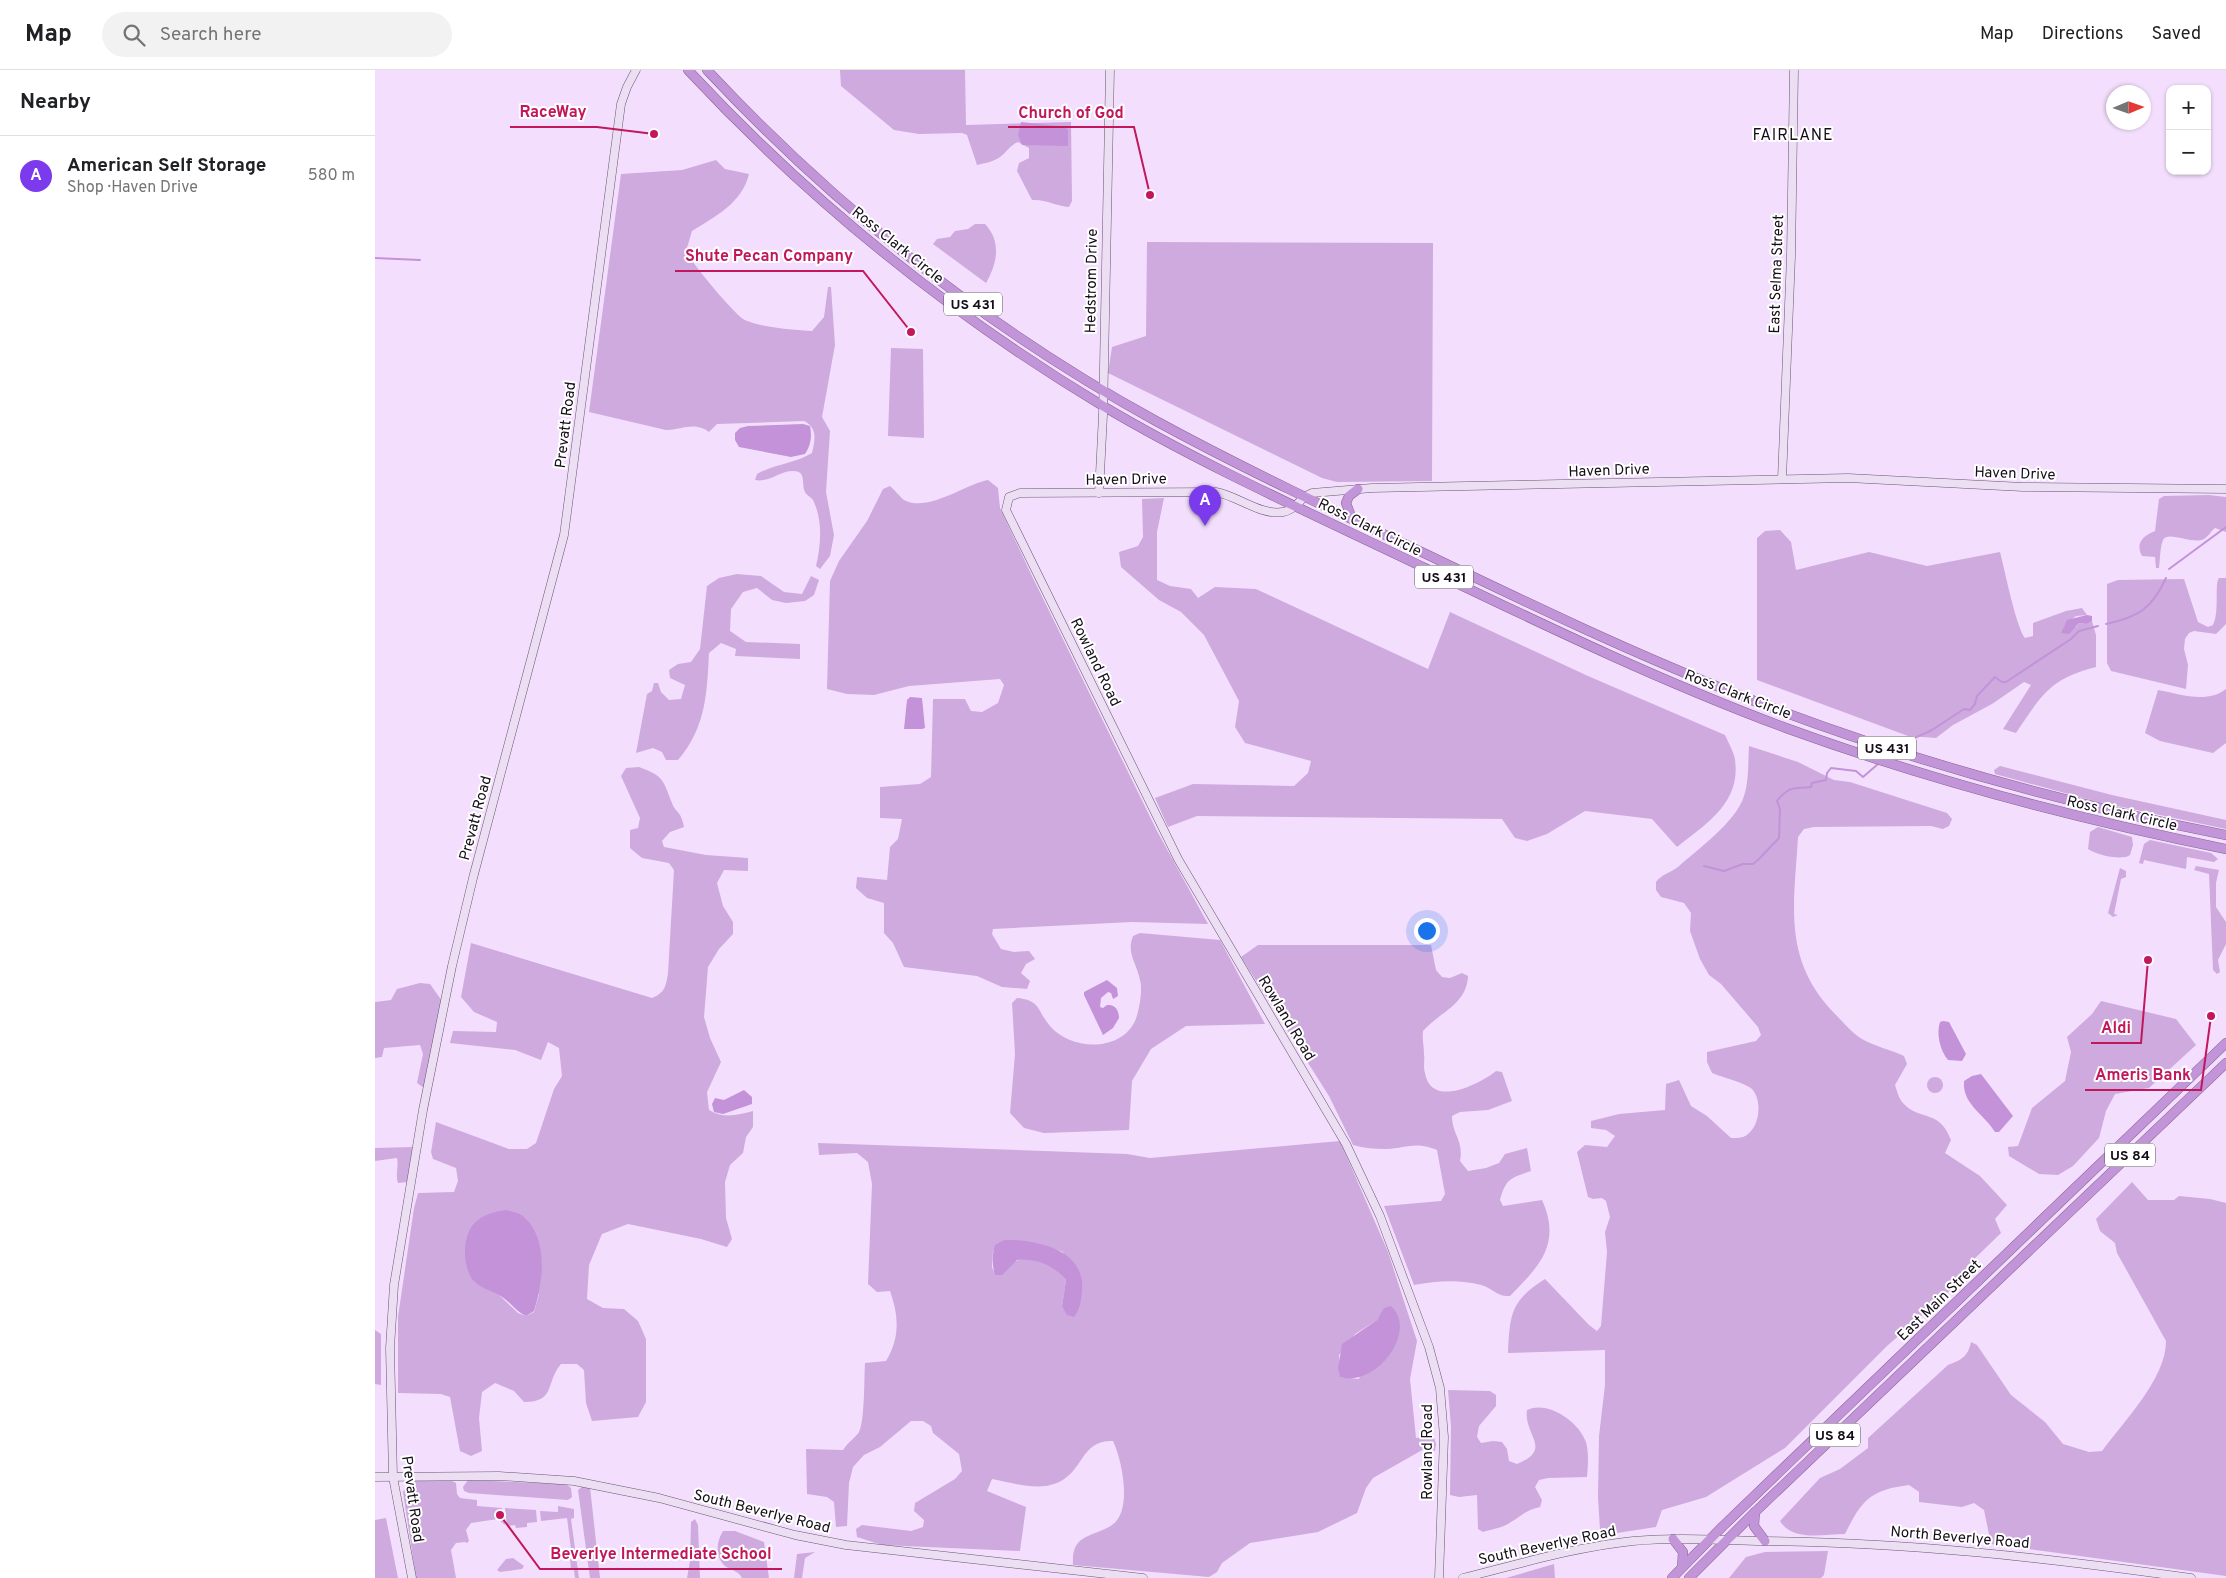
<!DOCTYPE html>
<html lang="en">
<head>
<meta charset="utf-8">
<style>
	body { margin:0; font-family:Overpass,sans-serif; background:#f2f2f2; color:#202124 }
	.controls { position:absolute; right:15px; top:15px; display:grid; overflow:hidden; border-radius:10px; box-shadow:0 1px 4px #0004 }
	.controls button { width:45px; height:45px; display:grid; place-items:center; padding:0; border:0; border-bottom:1px solid #e0e0e0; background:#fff; color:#202124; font:25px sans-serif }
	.compass { position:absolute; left:1731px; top:15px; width:45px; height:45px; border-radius:50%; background:#fff; box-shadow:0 1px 4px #0004; rotate:88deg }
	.you { position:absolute; left:1051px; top:860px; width:18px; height:18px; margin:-12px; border:4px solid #fff; border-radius:50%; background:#1a73e8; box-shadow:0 0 0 8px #1a73e833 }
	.badge { display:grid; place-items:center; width:32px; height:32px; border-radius:50%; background:#7c3aed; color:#fff; font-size:16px; font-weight:700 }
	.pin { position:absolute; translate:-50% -41px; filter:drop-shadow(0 1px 2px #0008) }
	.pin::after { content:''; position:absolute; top:26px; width:18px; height:15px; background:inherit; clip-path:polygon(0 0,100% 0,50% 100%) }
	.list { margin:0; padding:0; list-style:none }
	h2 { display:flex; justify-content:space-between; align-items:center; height:65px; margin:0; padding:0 20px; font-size:21px }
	h2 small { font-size:16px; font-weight:400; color:#757577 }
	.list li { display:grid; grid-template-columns:32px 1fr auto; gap:15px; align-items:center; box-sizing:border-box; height:80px; padding:0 20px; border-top:1px solid #e0e0e0 }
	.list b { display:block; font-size:19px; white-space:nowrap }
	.list p { margin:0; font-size:16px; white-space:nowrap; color:#757577 }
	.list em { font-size:16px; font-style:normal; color:#757577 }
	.icon { flex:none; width:28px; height:28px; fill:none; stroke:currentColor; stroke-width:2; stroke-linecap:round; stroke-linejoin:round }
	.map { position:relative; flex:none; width:1851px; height:1508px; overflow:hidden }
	header { display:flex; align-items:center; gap:30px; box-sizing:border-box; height:70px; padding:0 25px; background:#fff; border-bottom:1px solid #e0e0e0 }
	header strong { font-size:24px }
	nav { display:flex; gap:28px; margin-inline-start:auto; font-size:18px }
	.search { width:350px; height:45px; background:#f2f2f2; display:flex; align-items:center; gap:12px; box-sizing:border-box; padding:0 18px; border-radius:28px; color:#757577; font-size:19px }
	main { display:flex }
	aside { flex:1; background:#fff }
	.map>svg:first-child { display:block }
	.green { fill:#ceaadf; fill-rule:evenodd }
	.water { fill:#c392d9 }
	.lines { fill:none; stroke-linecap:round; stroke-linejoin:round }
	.stream { stroke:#c392d9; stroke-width:2 }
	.secondary-casing { stroke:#675670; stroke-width:9 }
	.highway-casing { stroke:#856595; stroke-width:10 }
	.secondary { stroke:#eddff3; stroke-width:8 }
	.highway { stroke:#c294d8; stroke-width:9 }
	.labels { text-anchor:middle; stroke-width:4; stroke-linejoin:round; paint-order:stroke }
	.shield { fill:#fff; stroke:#5b565d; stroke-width:1 }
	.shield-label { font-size:14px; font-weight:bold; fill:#150e18 }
	.street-label { font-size:15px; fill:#150e18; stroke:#fff }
	.neighbourhood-label { font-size:16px; letter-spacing:1px; fill:#150e18; stroke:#fff }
	.leader { fill:none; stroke:#c2185b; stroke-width:2 }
	.callout-dot { fill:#c2185b; stroke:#fff; stroke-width:2 }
	.callout-label { font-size:16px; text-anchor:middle; font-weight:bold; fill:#c2185b; stroke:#fff; stroke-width:4; stroke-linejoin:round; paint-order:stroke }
</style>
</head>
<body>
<header>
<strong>Map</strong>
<div class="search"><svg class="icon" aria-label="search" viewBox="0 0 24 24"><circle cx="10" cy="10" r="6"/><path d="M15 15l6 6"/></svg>Search here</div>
<nav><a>Map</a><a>Directions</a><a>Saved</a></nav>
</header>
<main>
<aside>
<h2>Nearby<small></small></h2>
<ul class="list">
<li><span class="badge">A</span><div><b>American Self Storage</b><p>Shop · Haven Drive</p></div><em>580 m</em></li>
</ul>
</aside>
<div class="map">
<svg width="1851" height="1508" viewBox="0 0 1851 1508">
	<rect width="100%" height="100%" fill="#f3dffd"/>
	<g class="green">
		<path d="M465,0H590L591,55L696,52L697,131L694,137C681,136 671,129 657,130L642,101L644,93L654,88V78L643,72C635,75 632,82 625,87C618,92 610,93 602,95L592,65L587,63L544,64L519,60L466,16Z"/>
		<path d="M341,90L350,99L374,104C367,133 341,146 317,161L311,181C318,195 356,240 368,249C382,257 420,260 437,261L449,247L453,217H456L460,275L447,347L455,361L451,422L459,465L455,486L445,499L441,496C446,475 448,450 438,430C436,427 431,425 430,422C426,413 432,401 418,401C404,401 394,413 380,410L382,404C400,394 421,393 437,383C440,370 443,358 429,351L342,354L334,362C319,351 307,360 291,360L214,342L246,104L307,100Z"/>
		<path d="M600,154H610C627,172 622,194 611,213L558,174L562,169L575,167L580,161L593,159Z"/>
		<path d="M772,172L1058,173L1057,411L962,412L947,408L733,303L737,277L771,266Z"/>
		<path d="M516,278L548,279L549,368L513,366Z"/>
		<path d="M613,410L623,418L625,438L656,504L782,761L833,854L757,852L618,859L617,864L626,879L639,882L654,881L660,889L651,894L646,903L655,911L652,919L627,917L602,906L529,897L518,873L509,863V833L492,828L481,818L482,807L512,810L515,777L523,769L527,749L505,748V717L545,714L556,707L558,629H590L596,641L607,642L623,633L629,615L625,609L534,616L499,625L472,624L452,619L455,511L464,491L492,451L508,419L515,416C520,420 525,427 529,430C552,443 591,414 613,410Z"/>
		<path d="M1834,425L1851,427V462L1840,458C1836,461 1833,467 1829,469C1817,475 1793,460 1788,470C1785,477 1785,490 1784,498H1781L1780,487L1767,486C1760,473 1768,466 1780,461L1784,429L1789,426Z"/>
		<path d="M789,428L782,462V510L795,516L816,519L823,528L840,517L881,519L1053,599L1075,542L1213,606L1350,665C1353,672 1359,682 1360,690C1366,733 1331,754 1302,777L1277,749L1210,741L1172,764L1152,771L1140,768L1127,749L822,746L793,757L780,728L818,714L919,716L933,703L936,691L870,673L860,657L864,631L829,565L806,542L784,530L746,497L744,482L763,476L768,467L767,429Z"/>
		<path d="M1405,460L1416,472L1421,500L1494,482L1552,496L1625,482C1630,501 1641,557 1650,568L1658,566V553L1691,541L1707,538L1712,545L1701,546L1689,556L1701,557L1704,553L1712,554L1717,551L1721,565V597C1674,609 1667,625 1641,663L1628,659L1656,615L1649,612L1617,634L1578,655L1561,668L1533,666L1382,610V468L1390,461Z"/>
		<path d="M362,504L386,506L409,522L427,524L436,506L444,510L439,525L430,531L411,533L397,530L382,518L368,522L356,539L355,561L371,572L425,574V589L360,586L361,579L346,573L334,583C332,622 331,658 303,690H291L287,682L278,678L261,683L272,624L277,621L279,613H283L286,622L294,630L306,629L310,615L295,608L294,600L303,594L316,592L325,579L332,516L344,508Z"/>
		<path d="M1844,508H1851V554L1841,564L1819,561L1814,563L1810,569L1809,579L1813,595L1811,619L1736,601L1732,593V514L1743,510L1809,509L1823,552L1833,557L1838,555C1845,541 1839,514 1844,508Z"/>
		<path d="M1851,619V673L1838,683L1785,671L1770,663L1783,620C1805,624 1832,634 1851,619Z"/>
		<path d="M1374,676L1423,692L1459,710L1475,712L1572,743L1577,749L1574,756L1568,759L1556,756L1439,757L1429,759L1423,767C1419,837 1407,890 1461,945C1469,953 1477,963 1487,969C1499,976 1516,980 1529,986L1532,994L1520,1015C1522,1021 1524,1029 1528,1033C1545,1052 1564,1038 1576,1070L1570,1083L1605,1106L1632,1135L1620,1149L1626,1163L1592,1196L1586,1211L1512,1276L1410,1378L1331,1427L1287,1440L1281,1457L1229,1465L1225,1460L1223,1427L1224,1366L1230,1315V1280L1133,1283C1135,1245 1135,1231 1170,1209L1214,1255L1222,1261L1226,1256L1232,1182L1230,1162L1235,1147L1231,1131L1227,1128L1218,1129L1213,1127L1202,1082L1210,1075L1232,1077L1240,1066L1231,1060L1216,1058V1051L1244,1044L1290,1040L1291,1014L1304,1010L1316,1036L1332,1046L1356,1068C1359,1068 1365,1068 1368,1067C1385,1060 1388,1031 1377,1019C1371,1013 1346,1007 1337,1003L1332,992V982L1381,971L1386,965L1383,957L1346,914L1334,905L1325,889L1315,861L1316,843L1309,833L1286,827L1281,820V812C1287,804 1295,803 1303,797C1323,779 1361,752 1369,726C1374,711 1373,692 1374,676Z"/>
		<path d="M1625,696L1737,725L1851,750V759L1719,731L1620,704L1619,700Z"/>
		<path d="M264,697C289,706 288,710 297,733C301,744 306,740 309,757L295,762L287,771L289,777L331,785L373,788V801L349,800L342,813L348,836L358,852V864L344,879L333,897L329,947L335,968L346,992L332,1022L334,1040C349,1049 362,1045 378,1041V1057L371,1067L368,1083L355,1095L350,1112L351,1148L357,1169L352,1177L326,1169L253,1154L227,1164L214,1195L212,1229L228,1238L249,1239L263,1251L271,1269V1332L263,1347L217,1351L211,1333L209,1300L202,1294H186C170,1313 181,1332 149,1332L139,1321L120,1313L107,1322L104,1348L107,1381L96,1386L85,1381L75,1327L66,1324L23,1323V1247L39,1138L43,1123L79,1122L83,1111L81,1098L58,1089L56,1082L61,1052L134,1079H152L161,1073L179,1019L187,1006L184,978L173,972L166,990L140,980L75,973L78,961L121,962L122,952L99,942L86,927L96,873L277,928C290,923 291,916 293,903L299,800L294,793L267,788L255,778V760L263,758L265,748L246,706L251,698ZM123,1224H164L159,1242L151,1246L143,1243Z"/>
		<path d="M1723,757L1757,767L1758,775L1755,785C1747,791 1721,785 1713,779L1715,762Z"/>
		<path d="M1775,770L1836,783L1843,789L1839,792L1812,787L1811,799L1769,790L1768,794L1764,793L1769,774Z"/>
		<path d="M1821,796L1844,800L1841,813V837L1851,852V874L1843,890L1845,902L1842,904L1838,900L1834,804L1819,800Z"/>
		<path d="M1745,798L1751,801V807L1746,809L1739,844L1743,845L1738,847L1733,843Z"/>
		<path d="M765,863L845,870L890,954L811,956L776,979L757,1011L754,1060L669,1063L649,1058L635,1043L640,984L637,933L642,928C666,930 662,941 675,956C695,980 745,983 760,951C764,942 768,920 765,910C762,894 751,883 758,866Z"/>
		<path d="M883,875H1056L1061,900L1067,907L1075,908L1087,903L1093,906C1092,934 1065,942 1048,961C1047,969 1049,976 1049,984C1050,990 1048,997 1050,1003C1056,1039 1105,1014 1121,1001L1127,1002L1137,1031L1113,1040L1085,1042L1077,1046C1077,1065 1089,1070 1085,1091L1093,1101L1111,1098L1124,1093L1130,1084L1152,1078L1156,1101C1136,1108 1131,1108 1125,1130L1128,1136L1167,1130C1187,1175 1164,1196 1135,1226C1121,1227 1118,1218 1106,1215C1084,1209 1061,1211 1039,1215L1009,1136L1066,1131L1070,1124L1062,1080C1040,1071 1032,1078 1011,1079C999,1079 989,1078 978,1075L954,1026L866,887Z"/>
		<path d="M45,913L55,914L67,931L49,1018L42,1013L48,984L45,975L9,978L7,987L0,988V932L16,930L22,919Z"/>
		<path d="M1726,931L1801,949L1821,975L1774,1018L1740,1024L1731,1041L1724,1068L1698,1096L1683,1105L1664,1104L1634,1086L1633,1077L1643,1076L1657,1038L1690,1011L1696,982L1692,967L1717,944Z"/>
		<circle cx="1560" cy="1015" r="8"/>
		<path d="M965,1071L1013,1182L1042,1271L1035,1309L1041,1368L1058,1365L1061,1374L1060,1381L1049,1379L998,1408L991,1418L982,1443L943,1462L875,1473L847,1493L842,1502L834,1507L698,1495C696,1463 717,1468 737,1455C758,1441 747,1390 738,1371C705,1370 709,1402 682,1413C662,1421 638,1413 617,1409L612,1421L651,1437L645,1481L507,1475L482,1467L481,1459L487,1455L536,1461L548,1457L549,1450L539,1441L540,1433L580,1409L587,1401L584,1384L558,1363L556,1356L548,1351H536L505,1377L489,1385L478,1397L474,1413L472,1456L461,1457L459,1432L452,1427L432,1424L431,1379L468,1380C473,1372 481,1367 484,1362C490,1350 489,1308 490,1293L511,1291C525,1268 524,1246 515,1221L502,1222L493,1214L497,1114L493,1092L482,1083L444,1085L443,1073L752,1084L775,1088ZM629,1170L666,1174L688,1182L699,1247L687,1236L691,1210C680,1197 662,1185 644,1190C637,1192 627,1200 620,1204L617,1197L618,1181ZM1010,1238L984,1309L965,1307L964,1285L980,1264L1002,1250Z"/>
		<path d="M38,1077L32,1112L23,1113C20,1104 24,1097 22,1088L0,1091V1078Z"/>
		<path d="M1757,1112L1773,1130H1799L1804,1126L1835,1129L1851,1133V1506L1616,1474L1609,1440L1599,1433L1587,1437L1544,1432V1422L1534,1415C1495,1420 1487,1430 1470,1464C1448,1464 1418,1472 1405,1451L1445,1408L1465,1399L1493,1378V1368L1573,1295C1586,1290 1593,1287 1596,1272L1602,1275L1636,1325L1670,1352L1688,1374L1714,1382L1727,1381C1749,1351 1791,1309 1791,1271L1742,1183L1740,1173L1725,1161L1721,1149Z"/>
		<path d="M0,1260L6,1264V1315L0,1314Z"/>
		<path d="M1073,1320L1115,1321L1121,1325V1336L1104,1356L1102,1367L1106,1373L1118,1371L1127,1372L1132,1379L1134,1391L1142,1394C1179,1379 1148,1365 1152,1340C1173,1330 1204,1352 1211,1372C1214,1383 1213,1395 1212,1407L1173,1408L1164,1410L1160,1417L1167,1430L1165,1437C1149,1441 1148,1445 1136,1452C1128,1458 1117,1459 1108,1462L1103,1459L1102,1425L1084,1427L1075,1425L1076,1356Z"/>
		<path d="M93,1410L191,1414L196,1418L197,1427L193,1430L94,1423L89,1421L88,1417Z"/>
		<path d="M40,1411H77L81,1413L82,1424L85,1428L102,1430V1436L127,1438L130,1455L123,1449L96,1453L91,1460L94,1471L92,1473L90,1472L81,1473L76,1480L81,1508H41L28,1422L32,1414Z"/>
		<path d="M208,1416L215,1417L225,1508H215L203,1420Z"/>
		<path d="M183,1436L199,1439V1448L196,1449L204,1508H200L199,1500H196L195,1488L197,1487L192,1448L166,1451L165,1441L183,1442Z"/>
		<path d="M130,1438L161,1440L162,1452L152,1453V1457L141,1458L140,1455L132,1456Z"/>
		<path d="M11,1448L23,1508H0V1450Z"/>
		<path d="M320,1449L323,1455L325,1508H312L315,1491L316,1452Z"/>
		<path d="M348,1461H360L389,1472L394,1508H367C364,1501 356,1500 350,1496C340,1487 341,1472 348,1461Z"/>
		<path d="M1453,1481L1449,1505L1446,1508H1354L1371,1487L1390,1482Z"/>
		<path d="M440,1482L430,1488L427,1508H419L422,1484Z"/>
		<path d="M138,1488L149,1496L147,1499L125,1502L122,1500L131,1489Z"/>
		<path d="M1179,1494L1180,1508H1131Z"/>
	</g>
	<g class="water">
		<path d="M646,52L690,57L693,60V76L647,75L643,65Z"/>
		<path d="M428,354L435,356C437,367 436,375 430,384L416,387L364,377L360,370V363L365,358L373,356Z"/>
		<path d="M1712,545L1717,546V551L1712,554L1704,553L1694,564L1686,563L1692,550Z"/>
		<path d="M535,627L547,628L550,658L547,659H529L532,630Z"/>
		<path d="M732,910L742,918L743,926L738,929L736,923L733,922L726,928L725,937L728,938L732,935C740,934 744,940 744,948L738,958L728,965L709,925V922Z"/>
		<path d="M1568,951L1574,952L1591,984L1587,991L1573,990C1565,981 1561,963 1565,952Z"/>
		<path d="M1606,1004L1638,1046L1624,1062H1620C1609,1044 1587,1034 1589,1011L1597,1006Z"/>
		<path d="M369,1020L377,1027V1034L348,1044L339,1042L337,1034L340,1028L349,1030Z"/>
		<path d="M131,1140C137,1142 145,1143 149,1147C174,1170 168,1212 159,1241L151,1246C140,1241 135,1231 124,1225C114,1219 106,1219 98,1210C93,1204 90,1192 90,1184C90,1155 103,1144 131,1140Z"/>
		<path d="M629,1170C661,1169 711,1179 707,1221C706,1231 705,1239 699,1247L692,1245L687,1236L691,1210C678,1195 662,1188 642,1190L627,1205H620C617,1195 617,1185 620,1175Z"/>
		<path d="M1016,1236C1044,1262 1000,1318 965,1307L963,1298L967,1274L1002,1250L1009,1238Z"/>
	</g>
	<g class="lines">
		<g class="stream">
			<path d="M0,188L45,190"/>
			<path d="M1794,499L1851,457"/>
			<path d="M1731,554C1763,547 1777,539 1791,508"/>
			<path d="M1522,676L1557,660L1589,639L1595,640L1600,634L1602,626L1620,607L1627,612H1631L1696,569L1704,561L1723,556"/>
			<path d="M1329,796L1349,801L1368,794H1378L1384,789L1404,768L1405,739L1402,731C1415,715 1418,719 1436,717L1437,713L1451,710L1452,703L1456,698L1481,701L1488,707L1503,694"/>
		</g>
		<defs>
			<g id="secondary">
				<path d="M1407,409L1416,186L1419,0"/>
				<path d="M724,423L728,345L735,0"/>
				<path d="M0,1407L124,1406L199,1411L284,1428L420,1465L471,1475L768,1508"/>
				<path d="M37,1508L18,1407L15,1278L19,1215L48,1040L77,896L98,808L189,465L246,34L252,17L261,0"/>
				<path d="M1064,1508L1069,1367L1065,1318L1054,1277L1005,1146L971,1074L803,789L631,440L634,427L645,423L841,422C863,426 886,446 908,442C921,440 925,427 937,423L997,418L1473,408L1648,417L1851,419"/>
				<path d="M1088,1508C1144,1494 1200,1477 1258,1471C1301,1467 1344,1470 1387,1471C1531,1472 1673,1488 1816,1508"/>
			</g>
			<g id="highway">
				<path d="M313,0C435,131 575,244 728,336C831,397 942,446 1050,498C1169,555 1287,612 1411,658C1554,710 1702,749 1851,779"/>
				<path d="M332,0C462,139 614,259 781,351C869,399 961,442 1053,485C1157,535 1261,585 1369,627C1525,688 1687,733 1851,765"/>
				<path d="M977,449L971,433L974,426L983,419"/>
				<path d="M1380,1442L1379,1456L1390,1471"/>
				<path d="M1298,1469L1308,1482L1307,1497"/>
				<path d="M1297,1508L1348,1456L1851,973"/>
				<path d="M1314,1508L1380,1442L1851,993"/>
			</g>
		</defs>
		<use href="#secondary" class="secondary-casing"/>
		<use href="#highway" class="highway-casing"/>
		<use href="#secondary" class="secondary"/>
		<use href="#highway" class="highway"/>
	</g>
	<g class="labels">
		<g class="shield">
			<rect x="569" y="222.5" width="58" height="23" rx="4"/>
			<rect x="1040" y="495.5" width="58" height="23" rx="4"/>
			<rect x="1483" y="666.5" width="58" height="23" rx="4"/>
			<rect x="1730" y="1073.5" width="50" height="23" rx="4"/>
			<rect x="1435" y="1353.5" width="50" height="23" rx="4"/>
		</g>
		<g class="shield-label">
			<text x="598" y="239">US 431</text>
			<text x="1069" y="512">US 431</text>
			<text x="1512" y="683">US 431</text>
			<text x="1755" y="1090">US 84</text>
			<text x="1460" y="1370">US 84</text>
		</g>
		<g class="street-label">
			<text transform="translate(523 175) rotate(39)" y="5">Ross Clark Circle</text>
			<text transform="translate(1401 204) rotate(-88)" y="5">East Selma Street</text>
			<text transform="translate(716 211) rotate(-89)" y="5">Hedstrom Drive</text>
			<text transform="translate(190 355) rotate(-83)" y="5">Prevatt Road</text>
			<text transform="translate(1234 400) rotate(-2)" y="5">Haven Drive</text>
			<text transform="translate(1640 403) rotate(2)" y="5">Haven Drive</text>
			<text transform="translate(751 409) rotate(-1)" y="5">Haven Drive</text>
			<text transform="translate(995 457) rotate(26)" y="5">Ross Clark Circle</text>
			<text transform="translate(721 592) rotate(64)" y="5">Rowland Road</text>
			<text transform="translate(1363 624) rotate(21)" y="5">Ross Clark Circle</text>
			<text transform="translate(1747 743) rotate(13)" y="5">Ross Clark Circle</text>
			<text transform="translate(100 748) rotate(-75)" y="5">Prevatt Road</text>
			<text transform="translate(912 948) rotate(59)" y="5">Rowland Road</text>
			<text transform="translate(1564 1230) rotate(-44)" y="5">East Main Street</text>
			<text transform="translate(1052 1382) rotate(-90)" y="5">Rowland Road</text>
			<text transform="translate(38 1429) rotate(82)" y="5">Prevatt Road</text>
			<text transform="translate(387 1441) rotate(14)" y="5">South Beverlye Road</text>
			<text transform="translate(1585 1467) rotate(5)" y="5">North Beverlye Road</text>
			<text transform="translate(1172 1475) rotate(-12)" y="5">South Beverlye Road</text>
		</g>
		<g class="neighbourhood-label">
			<text x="1418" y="70">FAIRLANE</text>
		</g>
	</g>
	<path class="leader" d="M279 64L222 57H135M775 125L759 57H633M536 262L488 201H300M1773 890L1766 973H1716M1836 946L1826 1020H1710M125 1445L165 1499H407"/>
	<g class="callout-dot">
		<circle cx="279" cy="64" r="5"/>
		<circle cx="775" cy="125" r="5"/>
		<circle cx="536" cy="262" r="5"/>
		<circle cx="1773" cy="890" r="5"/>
		<circle cx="1836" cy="946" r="5"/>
		<circle cx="125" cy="1445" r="5"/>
	</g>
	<g class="callout-label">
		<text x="178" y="47">RaceWay</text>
		<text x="696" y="48">Church of God</text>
		<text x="394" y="191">Shute Pecan Company</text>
		<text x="1741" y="963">Aldi</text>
		<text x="1768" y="1010">Ameris Bank</text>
		<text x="286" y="1489">Beverlye Intermediate School</text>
	</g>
</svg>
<div class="controls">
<button>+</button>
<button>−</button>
</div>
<svg class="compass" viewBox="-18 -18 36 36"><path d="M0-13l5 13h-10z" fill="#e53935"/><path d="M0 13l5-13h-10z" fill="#757577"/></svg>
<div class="you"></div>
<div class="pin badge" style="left:830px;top:456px">A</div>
</div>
</main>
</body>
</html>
